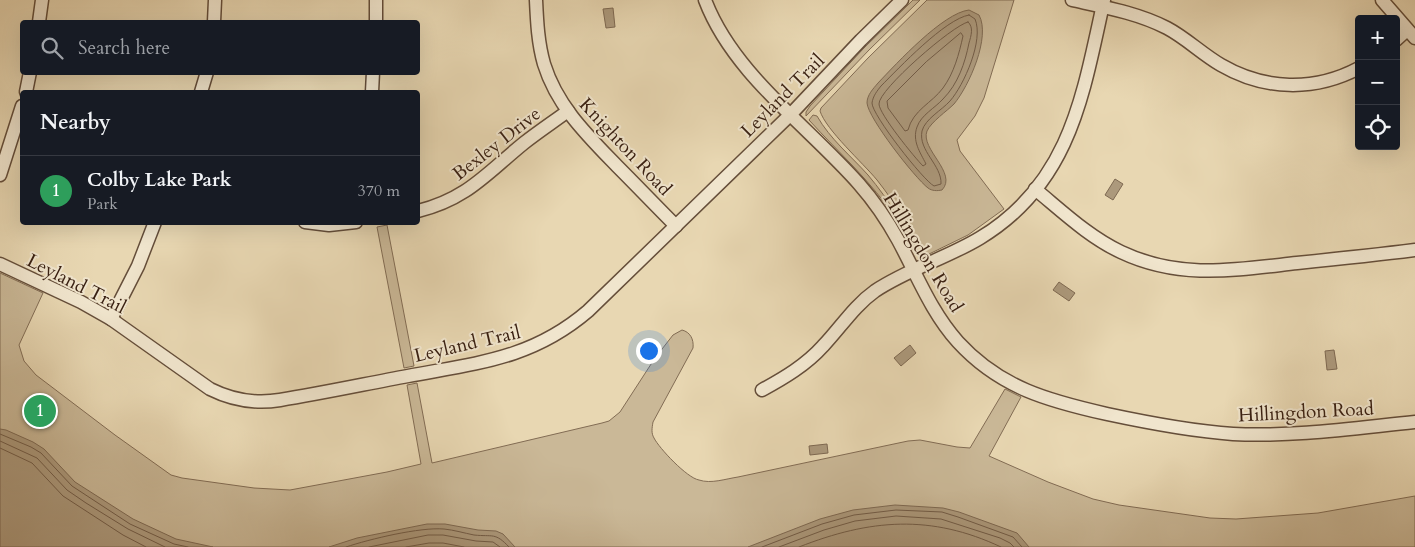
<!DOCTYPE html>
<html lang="en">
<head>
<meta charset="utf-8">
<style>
	body { margin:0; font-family:Cardo,serif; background:#242831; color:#f1f3f6 }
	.controls { position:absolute; right:15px; top:15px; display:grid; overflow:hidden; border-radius:5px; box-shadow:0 5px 20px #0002 }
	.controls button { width:45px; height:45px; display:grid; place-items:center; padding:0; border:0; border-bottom:1px solid #363941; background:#171b24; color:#f1f3f6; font:25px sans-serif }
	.you { position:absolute; left:648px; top:350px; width:18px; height:18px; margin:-12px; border:4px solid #fff; border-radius:50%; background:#1a73e8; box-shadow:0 0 0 8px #1a73e833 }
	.badge { display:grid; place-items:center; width:32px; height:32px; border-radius:50%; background:#0b8043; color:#fff; font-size:16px; font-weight:700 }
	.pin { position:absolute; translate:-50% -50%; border:2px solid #fff; box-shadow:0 1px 5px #0006 }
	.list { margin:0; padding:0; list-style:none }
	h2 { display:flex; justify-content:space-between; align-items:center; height:65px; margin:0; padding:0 20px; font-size:21px }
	h2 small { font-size:16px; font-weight:400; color:#9ea1a6 }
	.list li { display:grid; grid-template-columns:32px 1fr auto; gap:15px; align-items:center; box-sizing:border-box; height:70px; padding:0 20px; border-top:1px solid #363941 }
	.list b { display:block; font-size:19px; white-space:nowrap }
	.list p { margin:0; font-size:16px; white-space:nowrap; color:#9ea1a6 }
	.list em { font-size:16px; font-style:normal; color:#9ea1a6 }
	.icon { flex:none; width:28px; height:28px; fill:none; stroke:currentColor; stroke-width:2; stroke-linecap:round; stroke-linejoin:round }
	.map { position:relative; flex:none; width:1415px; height:547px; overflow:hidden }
	.search { position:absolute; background:#171b24; box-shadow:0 5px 20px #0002; left:20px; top:20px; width:400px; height:55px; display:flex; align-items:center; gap:12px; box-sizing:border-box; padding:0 18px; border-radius:5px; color:#9ea1a6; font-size:19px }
	.panel { position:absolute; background:#171b24; box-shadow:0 5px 20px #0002; left:20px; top:90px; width:400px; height:135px; border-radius:5px }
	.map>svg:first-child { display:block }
	.green { fill:#cab897; stroke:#826c54 }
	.water { fill:#ac997c; stroke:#7e6952 }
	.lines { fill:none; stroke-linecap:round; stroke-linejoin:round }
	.shore { stroke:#725c47; stroke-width:1 }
	.street-casing { stroke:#654e3a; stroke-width:15 }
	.street { stroke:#f0e5cd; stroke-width:12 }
	.labels { text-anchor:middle; stroke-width:4; stroke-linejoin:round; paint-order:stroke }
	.street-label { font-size:19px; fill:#392012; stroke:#f0e5cd }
</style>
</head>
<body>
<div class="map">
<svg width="1415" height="547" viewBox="0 0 1415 547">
	<rect width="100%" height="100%" fill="#e8d7b2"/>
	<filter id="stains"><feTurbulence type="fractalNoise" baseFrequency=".004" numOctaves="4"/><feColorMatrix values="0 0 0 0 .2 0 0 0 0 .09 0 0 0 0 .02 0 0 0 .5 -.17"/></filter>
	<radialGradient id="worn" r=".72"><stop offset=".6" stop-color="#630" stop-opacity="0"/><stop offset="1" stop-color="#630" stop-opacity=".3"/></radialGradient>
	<g class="green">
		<path d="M913,0H920L869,50L806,116V112L810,106L864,48Z"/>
		<path d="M927,0H1014L984,98L975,116L957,140L960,151L1004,209L968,235L925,256C911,229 896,204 877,180C863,163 826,130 820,111L821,108L868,58Z"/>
		<path d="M813,115L817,116C830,139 851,156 868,175C889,200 906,228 921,257C912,255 902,228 896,219C872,182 839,153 809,120Z"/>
		<path d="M387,225L414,366L404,368L377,227Z"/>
		<path d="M0,273L43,293L19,345L24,361L36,375L115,435L171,475L182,478L254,488L290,490L387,472L421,464L407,385L417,383L432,463L602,423L609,421L620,412L655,358L673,335L682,330C690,332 694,339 693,348L653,422C652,428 651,433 654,438C659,448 687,478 699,480C711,484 725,479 738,477L908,441L920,440L957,447L970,448L1005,389L1021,397L989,456L1048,482L1093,499L1119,505L1210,518L1236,519L1318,513L1415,496V547H0Z"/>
	</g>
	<g class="water">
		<path d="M613,8L615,27L606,28L603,9Z"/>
		<path d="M969,10L979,15C991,37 969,86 954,104C947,111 931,122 927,131C920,149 958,173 942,190C937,191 932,191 928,188C915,178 868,118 867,103C867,95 873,89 878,83C897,63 943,13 969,10Z"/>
		<path d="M1115,179L1123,184L1113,200L1105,195Z"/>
		<path d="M1059,282L1075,293L1069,301L1053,290Z"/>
		<path d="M910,345L916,353L901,366L894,358Z"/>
		<path d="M1334,350L1337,369L1327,370L1325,351Z"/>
		<path d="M0,429L6,430L33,442L44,449L75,482L133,519L176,539L213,547H0Z"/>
		<path d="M827,444L828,453L810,455L809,446Z"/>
		<path d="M895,505L943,508L959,512L1017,533L1029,547H748L820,519L853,510Z"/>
		<path d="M427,524H445L478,530L496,531L503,534L515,547H329L357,538Z"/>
	</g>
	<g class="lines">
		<g class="shore">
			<path d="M969,15L975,19C984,40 964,85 950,101C942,110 925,119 922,131C918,151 942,165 941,184L934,186C923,180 872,115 872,103C873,96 877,91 881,86C899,68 945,19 969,15Z"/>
			<path d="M968,22C974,27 971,36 969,43C965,63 958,84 943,99C935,108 921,115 917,127C912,141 920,152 926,164L923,166C915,158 879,114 879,104C878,90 953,25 968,22Z"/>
			<path d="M961,33L963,36C959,54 954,73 943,88C932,103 913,110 908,130L905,131L888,108L887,101L926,62Z"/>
			<path d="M0,434L31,447L41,453L72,486L130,524L174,544L188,547"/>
			<path d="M0,441L37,458L67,490L86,503L128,529L165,547"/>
			<path d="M0,448L32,463L63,496L123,535L146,547"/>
			<path d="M346,547C370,539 420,527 444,529C454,530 464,533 474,535C493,537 495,532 509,547"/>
			<path d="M369,547L428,535H443L476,541L493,542L500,547"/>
			<path d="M406,547L429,543H443L464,547"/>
			<path d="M762,547L822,524L854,515L896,510L942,512L958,517L1013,537L1022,547"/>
			<path d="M779,547L824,530L855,521L896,516L941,519L1000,538L1010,543L1014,547"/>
			<path d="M799,547C870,519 931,514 1001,547"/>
		</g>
		<defs>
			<g id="street">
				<path d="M376,0V22"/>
				<path d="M536,0C537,22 538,43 544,64C557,106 587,135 617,166C637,186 656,206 676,226"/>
				<path d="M705,0C733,74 808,126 859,184C874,201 887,220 898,240C917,275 931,312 958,342C1000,388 1049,401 1107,414C1149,423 1190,431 1233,434C1294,437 1355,428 1415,422"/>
				<path d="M1072,0C1104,7 1138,13 1167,28C1186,38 1202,54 1221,65C1264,90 1314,92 1359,68"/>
				<path d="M1382,0L1415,38"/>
				<path d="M39,22L42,0"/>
				<path d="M214,22L215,0"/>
				<path d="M1396,40L1407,30"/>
				<path d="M26,92L30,72"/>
				<path d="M201,92L207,72"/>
				<path d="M372,92L373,72"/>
				<path d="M0,175L22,106"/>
				<path d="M1035,189C1063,212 1089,237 1121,252C1180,280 1235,270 1297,263C1337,259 1376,255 1415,250"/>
				<path d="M418,211C467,199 487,173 524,143C538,132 553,122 568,111"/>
				<path d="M305,222L329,225L356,222"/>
				<path d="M0,264L81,302L111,319L210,389C232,400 256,404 280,400C323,393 365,384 408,376C477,363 532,359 588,311L791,114L861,40L902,0"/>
				<path d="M111,319L138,266L155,222"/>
				<path d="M762,390C784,378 806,365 823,346C841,327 854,306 875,291C908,269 947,258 980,238C1071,183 1083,94 1104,0"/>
			</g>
		</defs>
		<use href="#street" class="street-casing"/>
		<use href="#street" class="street"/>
	</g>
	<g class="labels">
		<g class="street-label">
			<text transform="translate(782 95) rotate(-45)" y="7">Leyland Trail</text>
			<text transform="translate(496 143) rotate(-38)" y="7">Bexley Drive</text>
			<text transform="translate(626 146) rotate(47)" y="7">Knighton Road</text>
			<text transform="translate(924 252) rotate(59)" y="7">Hillingdon Road</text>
			<text transform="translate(77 283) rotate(27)" y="7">Leyland Trail</text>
			<text transform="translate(467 343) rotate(-13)" y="7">Leyland Trail</text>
			<text transform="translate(1306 411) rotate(-3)" y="7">Hillingdon Road</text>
		</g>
	</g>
	<rect width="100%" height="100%" filter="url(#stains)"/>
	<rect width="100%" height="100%" fill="url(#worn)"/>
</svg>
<div class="controls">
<button>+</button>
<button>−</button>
<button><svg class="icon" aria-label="locate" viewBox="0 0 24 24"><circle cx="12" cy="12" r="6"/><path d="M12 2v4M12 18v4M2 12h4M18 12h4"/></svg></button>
</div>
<div class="you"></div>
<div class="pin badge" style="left:40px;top:411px;background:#2e9e5b">1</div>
<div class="search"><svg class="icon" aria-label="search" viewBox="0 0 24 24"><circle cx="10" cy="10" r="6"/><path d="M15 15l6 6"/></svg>Search here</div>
<section class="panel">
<h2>Nearby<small></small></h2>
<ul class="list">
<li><span class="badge" style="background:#2e9e5b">1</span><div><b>Colby Lake Park</b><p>Park</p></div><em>370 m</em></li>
</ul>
</section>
</div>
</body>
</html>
